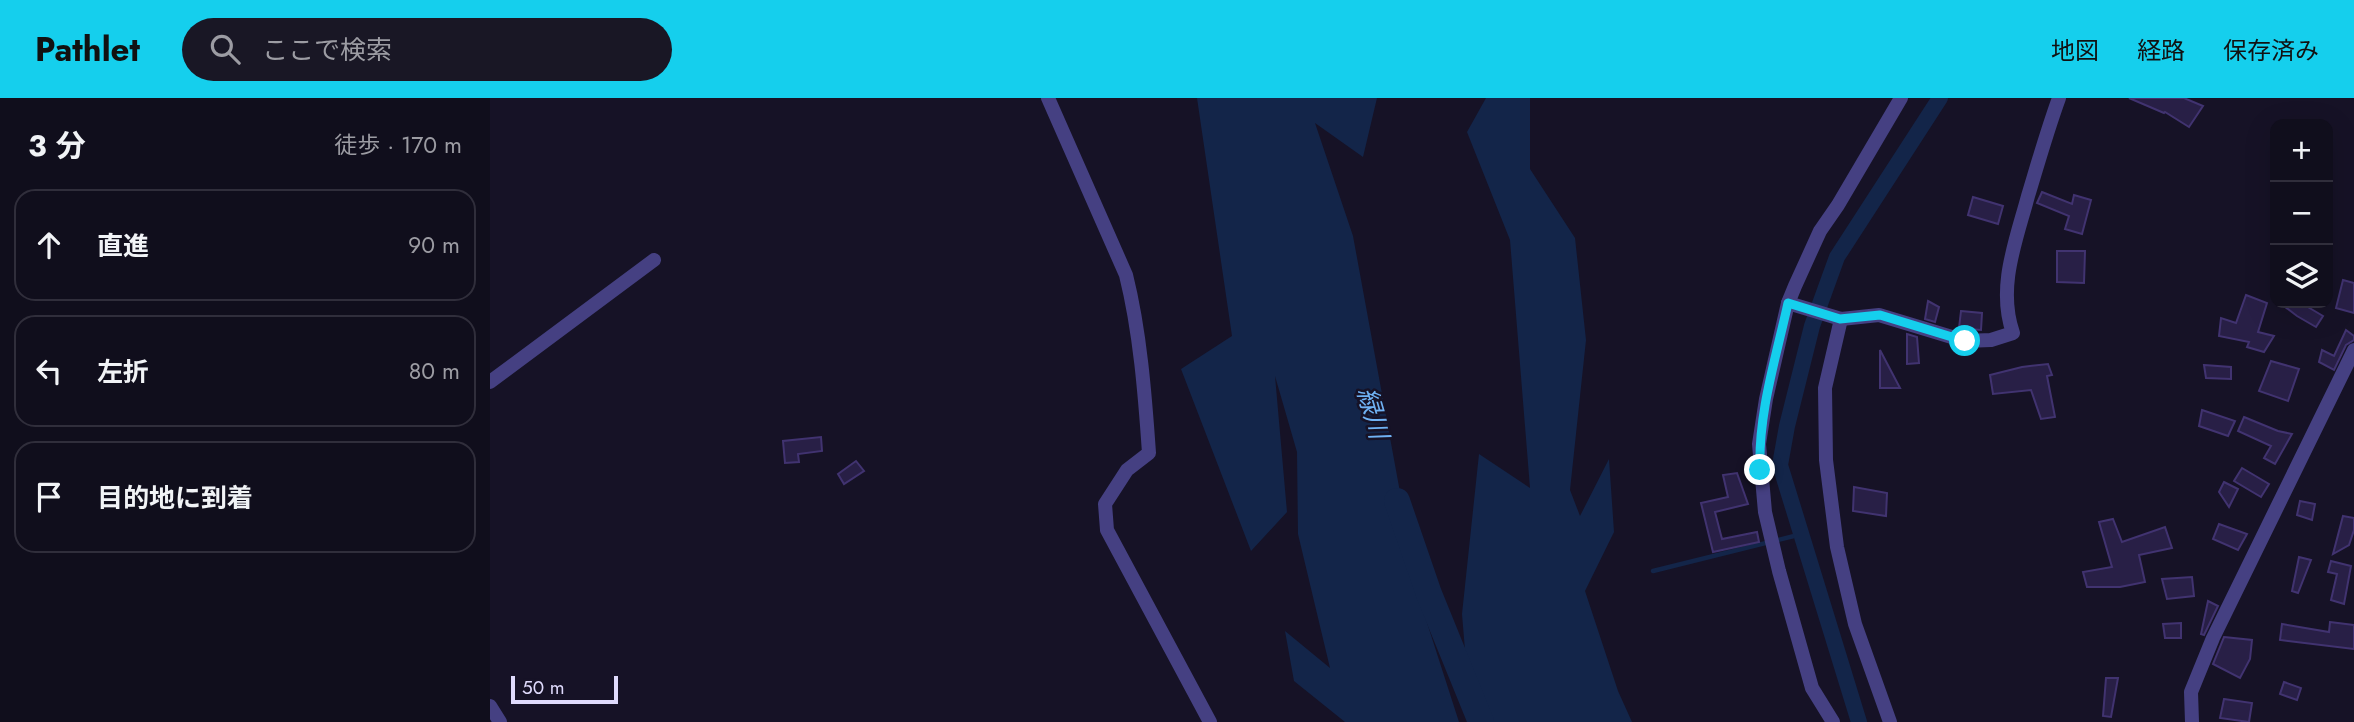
<!DOCTYPE html>
<html lang="ja">
<head>
<meta charset="utf-8">
<style>
	body { margin:0; font-family:Jost,"Noto Sans JP",sans-serif; background:#191725; color:#f1f3f6 }
	.controls { position:absolute; right:21px; top:21px; display:grid; overflow:hidden; border-radius:14px; box-shadow:0 7px 28px #0002 }
	.controls button { width:63px; height:63px; display:grid; place-items:center; padding:0; border:0; border-bottom:2px solid #302e3b; background:#100e1c; color:#f1f3f6; font:35px sans-serif }
	.scale { position:absolute; left:21px; bottom:18px; width:107px; box-sizing:border-box; padding-left:7px; border:4px solid #dfdafc; border-top:0; font-size:19px; line-height:24px; white-space:nowrap; color:#dfdafc; -webkit-text-stroke:5px #161226; paint-order:stroke }
	.stop { position:absolute; width:21px; height:21px; margin:-16px; border:5px solid #15cfed; border-radius:50%; background:#fff }
	.stop.end { background:#15cfed; border-color:#fff; box-shadow:0 2px 7px #0008 }
	.list { margin:0; padding:0; list-style:none }
	h2 { display:flex; justify-content:space-between; align-items:center; height:91px; margin:0; padding:0 28px; font-size:30px }
	h2 small { font-size:23px; font-weight:400; color:#9c9ca3 }
	.list li { display:grid; grid-template-columns:46px 1fr auto; gap:21px; align-items:center; box-sizing:border-box; height:112px; margin:0 14px 14px; padding:0 14px; border:2px solid #302e3b; border-radius:21px }
	.list b { display:block; font-size:26px; white-space:nowrap }
	.list em { font-size:23px; font-style:normal; color:#9c9ca3 }
	.icon { flex:none; width:38px; height:38px; fill:none; stroke:currentColor; stroke-width:2; stroke-linecap:round; stroke-linejoin:round }
	.map { position:relative; flex:none; width:1864px; height:624px; overflow:hidden }
	header { display:flex; align-items:center; gap:42px; box-sizing:border-box; height:98px; padding:0 35px; background:#15cfed; color:#111 }
	header strong { font-size:33px }
	nav { display:flex; gap:38px; margin-inline-start:auto; font-size:24px }
	.search { width:490px; height:63px; background:#191725; display:flex; align-items:center; gap:18px; box-sizing:border-box; padding:0 24px; border-radius:38px; color:#9c9ca3; font-size:26px }
	main { display:flex }
	aside { flex:1; background:#100e1c }
	.map>svg:first-child { display:block }
	.water { fill:#132549 }
	.lines { fill:none; stroke-linecap:round; stroke-linejoin:round }
	.stream { stroke:#132549; stroke-width:4.5 }
	.canal { stroke:#132549; stroke-width:16 }
	.river { stroke:#132549; stroke-width:26 }
	.building { fill:#281f46; stroke:#413370; stroke-width:2 }
	.minor { stroke:#454082; stroke-width:14 }
	.route { stroke:#15cfed; stroke-width:9 }
	.labels { text-anchor:middle; stroke-width:5; stroke-linejoin:round; paint-order:stroke }
	.water-label { font-size:26px; font-style:italic; fill:#70b2f4; stroke:#161226 }
</style>
</head>
<body>
<header>
<strong>Pathlet</strong>
<div class="search"><svg class="icon" aria-label="search" viewBox="0 0 24 24"><circle cx="10" cy="10" r="6"/><path d="M15 15l6 6"/></svg>ここで検索</div>
<nav><a>地図</a><a>経路</a><a>保存済み</a></nav>
</header>
<main>
<aside>
<h2>3 分<small>徒歩 · 170 m</small></h2>
<ul class="list">
<li><svg class="icon" aria-label="ahead" viewBox="0 0 24 24"><path d="M12 20V5M6 11l6-6 6 6"/></svg><div><b>直進</b></div><em>90 m</em></li>
<li><svg class="icon" aria-label="left" viewBox="0 0 24 24"><path d="M17 20v-9H6M10 6l-5 5 5 5"/></svg><div><b>左折</b></div><em>80 m</em></li>
<li><svg class="icon" aria-label="arrive" viewBox="0 0 24 24"><path d="M6 21V4h12l-3 4 3 4H6"/></svg><div><b>目的地に到着</b></div></li>
</ul>
</aside>
<div class="map">
<svg width="1864" height="624" viewBox="0 0 1864 624">
	<rect width="100%" height="100%" fill="#161226"/>
	<g class="water">
		<path d="M707,0H887L873,59L825,25L863,138L930,503L969,624H855L804,583L795,533L840,570L808,436L807,354L785,278L797,414L761,453L691,271L742,238Z"/>
		<path d="M996,0H1040V71L1085,140L1096,242L1080,392L1090,418L1119,361L1124,434L1095,493L1128,593L1142,624H981L972,516L989,356L1040,390L1020,142L977,34Z"/>
	</g>
	<g class="lines">
		<path class="stream" d="M1163,473L1312,436"/>
		<path class="canal" d="M1369,624L1290,367L1297,328L1322,228L1347,159L1450,0"/>
		<path class="river" d="M907,403L939,496L991,624"/>
	</g>
	<g class="building">
		<path d="M1639,0H1694L1713,8L1699,29L1675,14L1674,15Z"/>
		<path d="M1552,94L1582,106L1584,97L1601,102L1592,136L1575,131L1579,118L1547,105Z"/>
		<path d="M1483,99L1513,108L1508,126L1478,117Z"/>
		<path d="M1567,153H1595L1594,185L1567,184Z"/>
		<path d="M1853,182L1864,185V215L1846,210Z"/>
		<path d="M1756,197L1777,205L1768,234L1784,238L1774,254L1757,249L1759,244L1729,238L1731,220L1746,225Z"/>
		<path d="M1438,203L1449,209L1445,224L1435,221Z"/>
		<path d="M1790,205H1811L1833,218L1826,229L1807,218Z"/>
		<path d="M1471,213L1492,215L1491,232L1469,230Z"/>
		<path d="M1856,232L1864,238V242L1856,247L1844,272L1829,264L1832,252L1844,258Z"/>
		<path d="M1417,236L1427,239L1429,265L1417,266Z"/>
		<path d="M1390,252L1410,290H1390Z"/>
		<path d="M1781,263L1809,271L1798,303L1769,293Z"/>
		<path d="M1558,266L1562,277L1557,278L1565,319L1551,321L1541,292L1503,296L1500,277L1532,269Z"/>
		<path d="M1714,267L1741,269V281L1716,280Z"/>
		<path d="M1712,312L1745,323L1738,338L1709,328Z"/>
		<path d="M1754,319L1788,333L1802,336L1785,366L1774,360L1781,348L1748,333Z"/>
		<path d="M331,339L332,353L308,356L309,364L295,365L293,343Z"/>
		<path d="M366,363L374,373L354,386L348,376Z"/>
		<path d="M1752,370L1779,386L1771,399L1744,383Z"/>
		<path d="M1247,375L1258,406L1225,414L1232,441L1267,434L1269,444L1223,454L1211,405L1238,399L1233,377Z"/>
		<path d="M1734,384L1748,391L1739,409L1729,394Z"/>
		<path d="M1364,389L1397,395L1396,418L1363,413Z"/>
		<path d="M1810,403L1825,406L1822,422L1807,417Z"/>
		<path d="M1853,418L1864,420V432L1859,447L1843,456Z"/>
		<path d="M1623,421L1632,444L1675,429L1682,450L1649,457L1655,484L1630,489H1597L1593,474L1622,469L1609,424Z"/>
		<path d="M1729,426L1757,436L1748,452L1723,441Z"/>
		<path d="M1809,459L1821,462L1808,495L1802,493Z"/>
		<path d="M1841,463L1861,468L1854,506L1841,502L1847,476L1838,474Z"/>
		<path d="M1702,479L1704,498L1677,501L1672,481Z"/>
		<path d="M1718,503L1728,508L1714,537L1711,536Z"/>
		<path d="M1840,524L1864,527V551L1790,542L1792,526L1839,534Z"/>
		<path d="M1691,525V540H1675L1673,526Z"/>
		<path d="M1734,539L1762,542L1760,561L1750,580L1723,566Z"/>
		<path d="M1616,580H1628L1621,619L1613,618Z"/>
		<path d="M1794,584L1811,590L1807,602L1790,596Z"/>
		<path d="M1734,601L1762,605L1759,624L1730,620Z"/>
	</g>
	<g class="lines">
		<g class="minor">
			<path d="M558,0L636,177C650,233 655,297 659,355L637,372L615,406L617,432L720,624"/>
			<path d="M1298,205L1351,221L1389,217L1475,243L1501,242L1523,235C1507,189 1526,143 1538,98C1548,65 1557,33 1569,0"/>
			<path d="M1351,221L1335,290L1336,362L1347,449L1365,526L1400,624"/>
			<path d="M0,284L164,162"/>
			<path d="M0,608L10,624"/>
			<path d="M1343,624L1322,590L1289,473L1275,414L1269,346L1276,301L1298,205L1305,188L1330,133L1348,107L1411,0"/>
			<path d="M1702,624L1701,594L1723,540L1864,252"/>
		</g>
	</g>
	<g class="lines">
		<path class="route" d="M1270,372C1268,315 1286,260 1298,205L1350,221L1390,217L1475,243"/>
	</g>
	<g class="labels">
		<g class="water-label">
			<text transform="translate(883 315) rotate(74)" y="9">緑川</text>
		</g>
	</g>
</svg>
<div class="controls">
<button>+</button>
<button>−</button>
<button><svg class="icon" aria-label="layers" viewBox="0 0 24 24"><path d="M12 4l9 5-9 5-9-5zM3 14l9 5 9-5"/></svg></button>
</div>
<div class="scale">50 m</div>
<div class="stop" style="left:1475px;top:243px"></div>
<div class="stop end" style="left:1270px;top:372px"></div>
</div>
</main>
</body>
</html>
